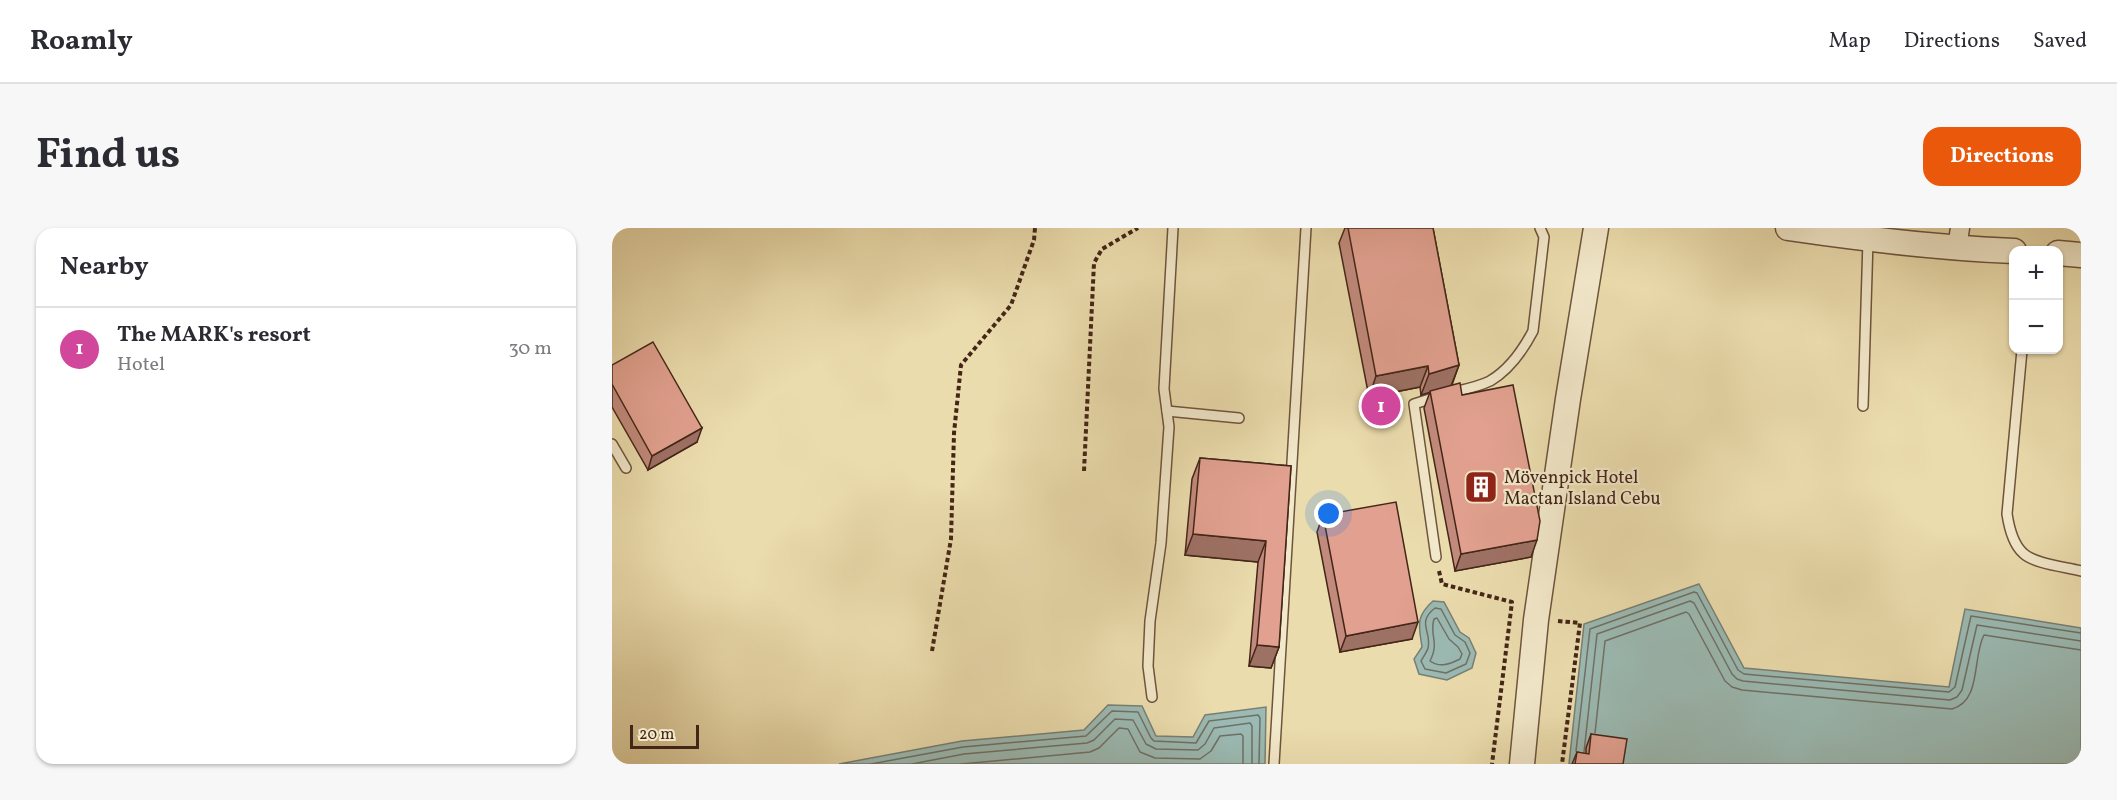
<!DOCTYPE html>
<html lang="en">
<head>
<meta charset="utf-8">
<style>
	body { margin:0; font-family:Vollkorn,serif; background:#f7f7f7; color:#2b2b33 }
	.controls { position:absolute; right:18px; top:18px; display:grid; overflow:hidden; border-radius:12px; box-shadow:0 2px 4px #0004 }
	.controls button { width:54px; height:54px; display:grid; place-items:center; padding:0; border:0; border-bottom:2px solid #e1e1e2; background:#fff; color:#2b2b33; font:30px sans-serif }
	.scale { position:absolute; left:18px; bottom:15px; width:69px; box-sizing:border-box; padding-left:6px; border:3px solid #442618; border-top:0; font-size:16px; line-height:21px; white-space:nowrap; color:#442618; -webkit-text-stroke:4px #f2e8ca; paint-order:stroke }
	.you { position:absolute; left:717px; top:286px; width:21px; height:21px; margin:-15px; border:4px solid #fff; border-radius:50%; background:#1a73e8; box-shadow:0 0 0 9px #1a73e833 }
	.badge { display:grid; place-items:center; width:39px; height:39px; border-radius:50%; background:#ea580c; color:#fff; font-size:20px; font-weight:700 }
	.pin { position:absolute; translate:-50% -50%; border:3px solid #fff; box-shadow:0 2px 6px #0006 }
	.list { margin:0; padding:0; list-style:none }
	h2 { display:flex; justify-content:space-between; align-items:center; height:78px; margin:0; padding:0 24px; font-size:26px }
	h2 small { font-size:20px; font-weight:400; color:#7c7c81 }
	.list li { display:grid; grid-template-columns:39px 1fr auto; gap:18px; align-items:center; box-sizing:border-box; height:84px; padding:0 24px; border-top:2px solid #e1e1e2 }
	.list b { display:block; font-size:22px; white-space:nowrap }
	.list p { margin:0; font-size:20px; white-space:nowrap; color:#7c7c81 }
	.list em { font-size:20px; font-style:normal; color:#7c7c81 }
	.map { position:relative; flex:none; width:1469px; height:536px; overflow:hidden; border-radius:18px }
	header { display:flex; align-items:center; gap:36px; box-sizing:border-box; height:84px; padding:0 30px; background:#fff; border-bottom:2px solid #e1e1e2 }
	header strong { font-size:28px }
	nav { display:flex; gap:33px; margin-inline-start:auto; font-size:21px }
	.intro { display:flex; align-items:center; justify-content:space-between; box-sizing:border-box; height:144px; padding:0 36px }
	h1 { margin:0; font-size:42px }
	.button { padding:15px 27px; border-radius:18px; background:#ea580c; color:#fff; font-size:21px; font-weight:700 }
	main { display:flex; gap:36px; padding:0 36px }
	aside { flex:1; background:#fff; border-radius:18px; box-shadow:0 2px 4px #0004 }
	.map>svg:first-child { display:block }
	.water { fill:#9bbab3; stroke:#787f75; stroke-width:1.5 }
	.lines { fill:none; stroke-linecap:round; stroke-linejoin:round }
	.shore { stroke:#707066; stroke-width:1.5 }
	.service-casing { stroke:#6e543d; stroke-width:12 }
	.minor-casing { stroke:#6e543d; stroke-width:21 }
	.tertiary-casing { stroke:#6e543d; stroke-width:27 }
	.path { stroke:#442618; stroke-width:4; stroke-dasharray:4.5 3; stroke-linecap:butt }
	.service { stroke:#f2e8ca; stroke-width:9 }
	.minor { stroke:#f2e8ca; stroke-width:18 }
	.tertiary { stroke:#f2e8ca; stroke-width:24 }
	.wall { fill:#c28a7c; stroke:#442618; stroke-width:1.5 }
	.shaded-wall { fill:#9e7165; stroke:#442618; stroke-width:1.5 }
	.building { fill:#e2a190; stroke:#442618; stroke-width:1.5 }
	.labels { text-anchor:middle; stroke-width:4.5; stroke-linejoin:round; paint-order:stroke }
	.poi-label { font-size:18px; fill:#442618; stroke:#f2e8ca; text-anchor:start }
</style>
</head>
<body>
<header>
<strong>Roamly</strong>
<nav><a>Map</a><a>Directions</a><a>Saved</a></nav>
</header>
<div class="intro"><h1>Find us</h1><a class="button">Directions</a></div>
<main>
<aside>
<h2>Nearby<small></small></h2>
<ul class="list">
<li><span class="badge" style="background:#d1479c">1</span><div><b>The MARK's resort</b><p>Hotel</p></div><em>30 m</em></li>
</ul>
</aside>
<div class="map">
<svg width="1469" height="536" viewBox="0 0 1469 536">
	<rect width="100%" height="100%" fill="#ebdcad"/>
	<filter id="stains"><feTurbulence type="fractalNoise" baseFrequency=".00333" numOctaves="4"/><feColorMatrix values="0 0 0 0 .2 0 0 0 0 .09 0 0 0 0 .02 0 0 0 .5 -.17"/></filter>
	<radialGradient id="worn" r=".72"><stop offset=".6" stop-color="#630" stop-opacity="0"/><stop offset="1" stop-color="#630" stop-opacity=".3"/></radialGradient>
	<g class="water">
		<path d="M1087,356L1132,440L1337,459L1353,381L1469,400V536H957L972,396Z"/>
		<path d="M821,373L832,374L848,404L857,410L864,425L860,440L835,452L807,446L802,431L810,419C807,398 803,389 821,373Z"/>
		<path d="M496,477L530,478L544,508L581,509L593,487L654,479L653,536H227L350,513L472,502Z"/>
	</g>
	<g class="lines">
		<g class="shore">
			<path d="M823,380L829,381L843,407L853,414L858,425L854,436L834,445L813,441L809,433C811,429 815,424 816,420C820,403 804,395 823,380Z"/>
			<path d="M825,390L837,411L846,419L850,426L848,431C838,436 828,440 818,433C828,413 817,408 822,391Z"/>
			<path d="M983,505L993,413L1074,384L1077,386L1113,453L1120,459L1130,462L1340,481C1370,473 1360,429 1372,407L1469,422"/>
			<path d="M964,523L978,401L1082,364L1085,365L1126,442L1132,446L1337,464L1343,459L1359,388L1469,405"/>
			<path d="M972,524L985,406L1078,373L1082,375L1120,446L1125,451L1131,453L1338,472L1345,469L1350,462L1365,397L1469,413"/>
			<path d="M259,536L351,519L474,508L500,483L526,484L539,510L542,513L584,515L597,493L646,487L648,490L647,536"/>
			<path d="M300,536L352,526L475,515L482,512L503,491L521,492L534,516L544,521L586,522L593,516L602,500L638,495L640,498V536"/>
			<path d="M349,536L478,524L487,520L507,500L516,501L528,524L543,530L588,531L599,523L608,508L629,506L631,508V536"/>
		</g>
		<defs>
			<g id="service">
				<path d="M1410,122L1395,286C1397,299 1401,316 1411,325C1422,336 1454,339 1469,343"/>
				<path d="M837,165C850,162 866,159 878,153C897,142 911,122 921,103L932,9L928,0"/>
				<path d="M1251,178L1256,12"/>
				<path d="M555,183L627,190"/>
				<path d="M0,216L14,240"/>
				<path d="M824,329L802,176L824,169"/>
				<path d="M540,469L536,438L538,393L549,315L556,213L557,199L552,161L561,0"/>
				<path d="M662,536L694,0"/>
			</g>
			<path id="minor" d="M1345,20L1348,0"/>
			<g id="tertiary">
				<path d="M1176,0C1251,11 1326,20 1402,23"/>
				<path d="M1446,25L1469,27"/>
				<path d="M910,536L924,392L956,171L984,0"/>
			</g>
		</defs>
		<use href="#service" class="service-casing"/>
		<use href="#minor" class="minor-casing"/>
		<use href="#tertiary" class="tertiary-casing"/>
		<g class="path">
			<path d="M472,243L482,35L490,21L526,0"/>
			<path d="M827,343L830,356L900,374L880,536"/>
			<path d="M946,393L968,395L950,536"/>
			<path d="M320,423L339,311L342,205L349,137L399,77L422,12L423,0"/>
		</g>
		<use href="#service" class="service"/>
		<use href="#minor" class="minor"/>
		<use href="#tertiary" class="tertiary"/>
	</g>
	<g class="wall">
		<path d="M733,0H821L847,137L840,157L850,167L919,329L843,343L812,180L818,164L809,167L808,159L757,169L727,15Z"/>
		<path d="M0,137L85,214L36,242L0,179Z"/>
		<path d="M588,230L679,238L667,419L659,440L637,438L646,334L573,327L580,251Z"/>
		<path d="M711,287L800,411L728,424L705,304Z"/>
		<path d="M979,506L1011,536H960L965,524L974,526V520Z"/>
	</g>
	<g class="shaded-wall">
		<path d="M847,137L839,158L809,167L817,146Z"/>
		<path d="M816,138L808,159L757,169L764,148Z"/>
		<path d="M90,200L85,214L36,242L40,228Z"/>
		<path d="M581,306L654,313L646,334L573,327Z"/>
		<path d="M925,312L919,329L843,343L849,326Z"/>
		<path d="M806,394L800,411L728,424L734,408Z"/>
		<path d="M645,417L667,419L659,440L637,438Z"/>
	</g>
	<g class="building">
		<path d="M736,0H821L847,137L817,146L816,138L764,148Z"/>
		<path d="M41,114L90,200L40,228L0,156V137Z"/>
		<path d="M848,155L850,167L901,157L928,293L925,312L849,326L818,163Z"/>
		<path d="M588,230L679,238L667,419L645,417L654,313L581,306Z"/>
		<path d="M784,274L806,394L734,408L711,287Z"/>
		<path d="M979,506L1015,511L1011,536H963L965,524L977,526Z"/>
	</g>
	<defs>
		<symbol id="building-square" viewBox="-11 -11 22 22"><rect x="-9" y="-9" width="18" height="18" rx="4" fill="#8f2418" stroke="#f2e8ca"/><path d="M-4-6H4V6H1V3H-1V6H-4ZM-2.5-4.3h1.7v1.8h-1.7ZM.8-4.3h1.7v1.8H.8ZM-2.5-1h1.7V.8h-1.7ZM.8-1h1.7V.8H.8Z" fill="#fff"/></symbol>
	</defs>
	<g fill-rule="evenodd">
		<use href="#building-square" x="850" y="240" width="38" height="38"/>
	</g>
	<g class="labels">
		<g class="poi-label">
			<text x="892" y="255">Mövenpick Hotel<tspan x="892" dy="21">Mactan Island Cebu</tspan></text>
		</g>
	</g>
	<rect width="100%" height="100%" filter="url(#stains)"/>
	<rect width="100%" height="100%" fill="url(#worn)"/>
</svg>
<div class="controls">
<button>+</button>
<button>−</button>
</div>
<div class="scale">20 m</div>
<div class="you"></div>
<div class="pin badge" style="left:769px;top:178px;background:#d1479c">1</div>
</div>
</main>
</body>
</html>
